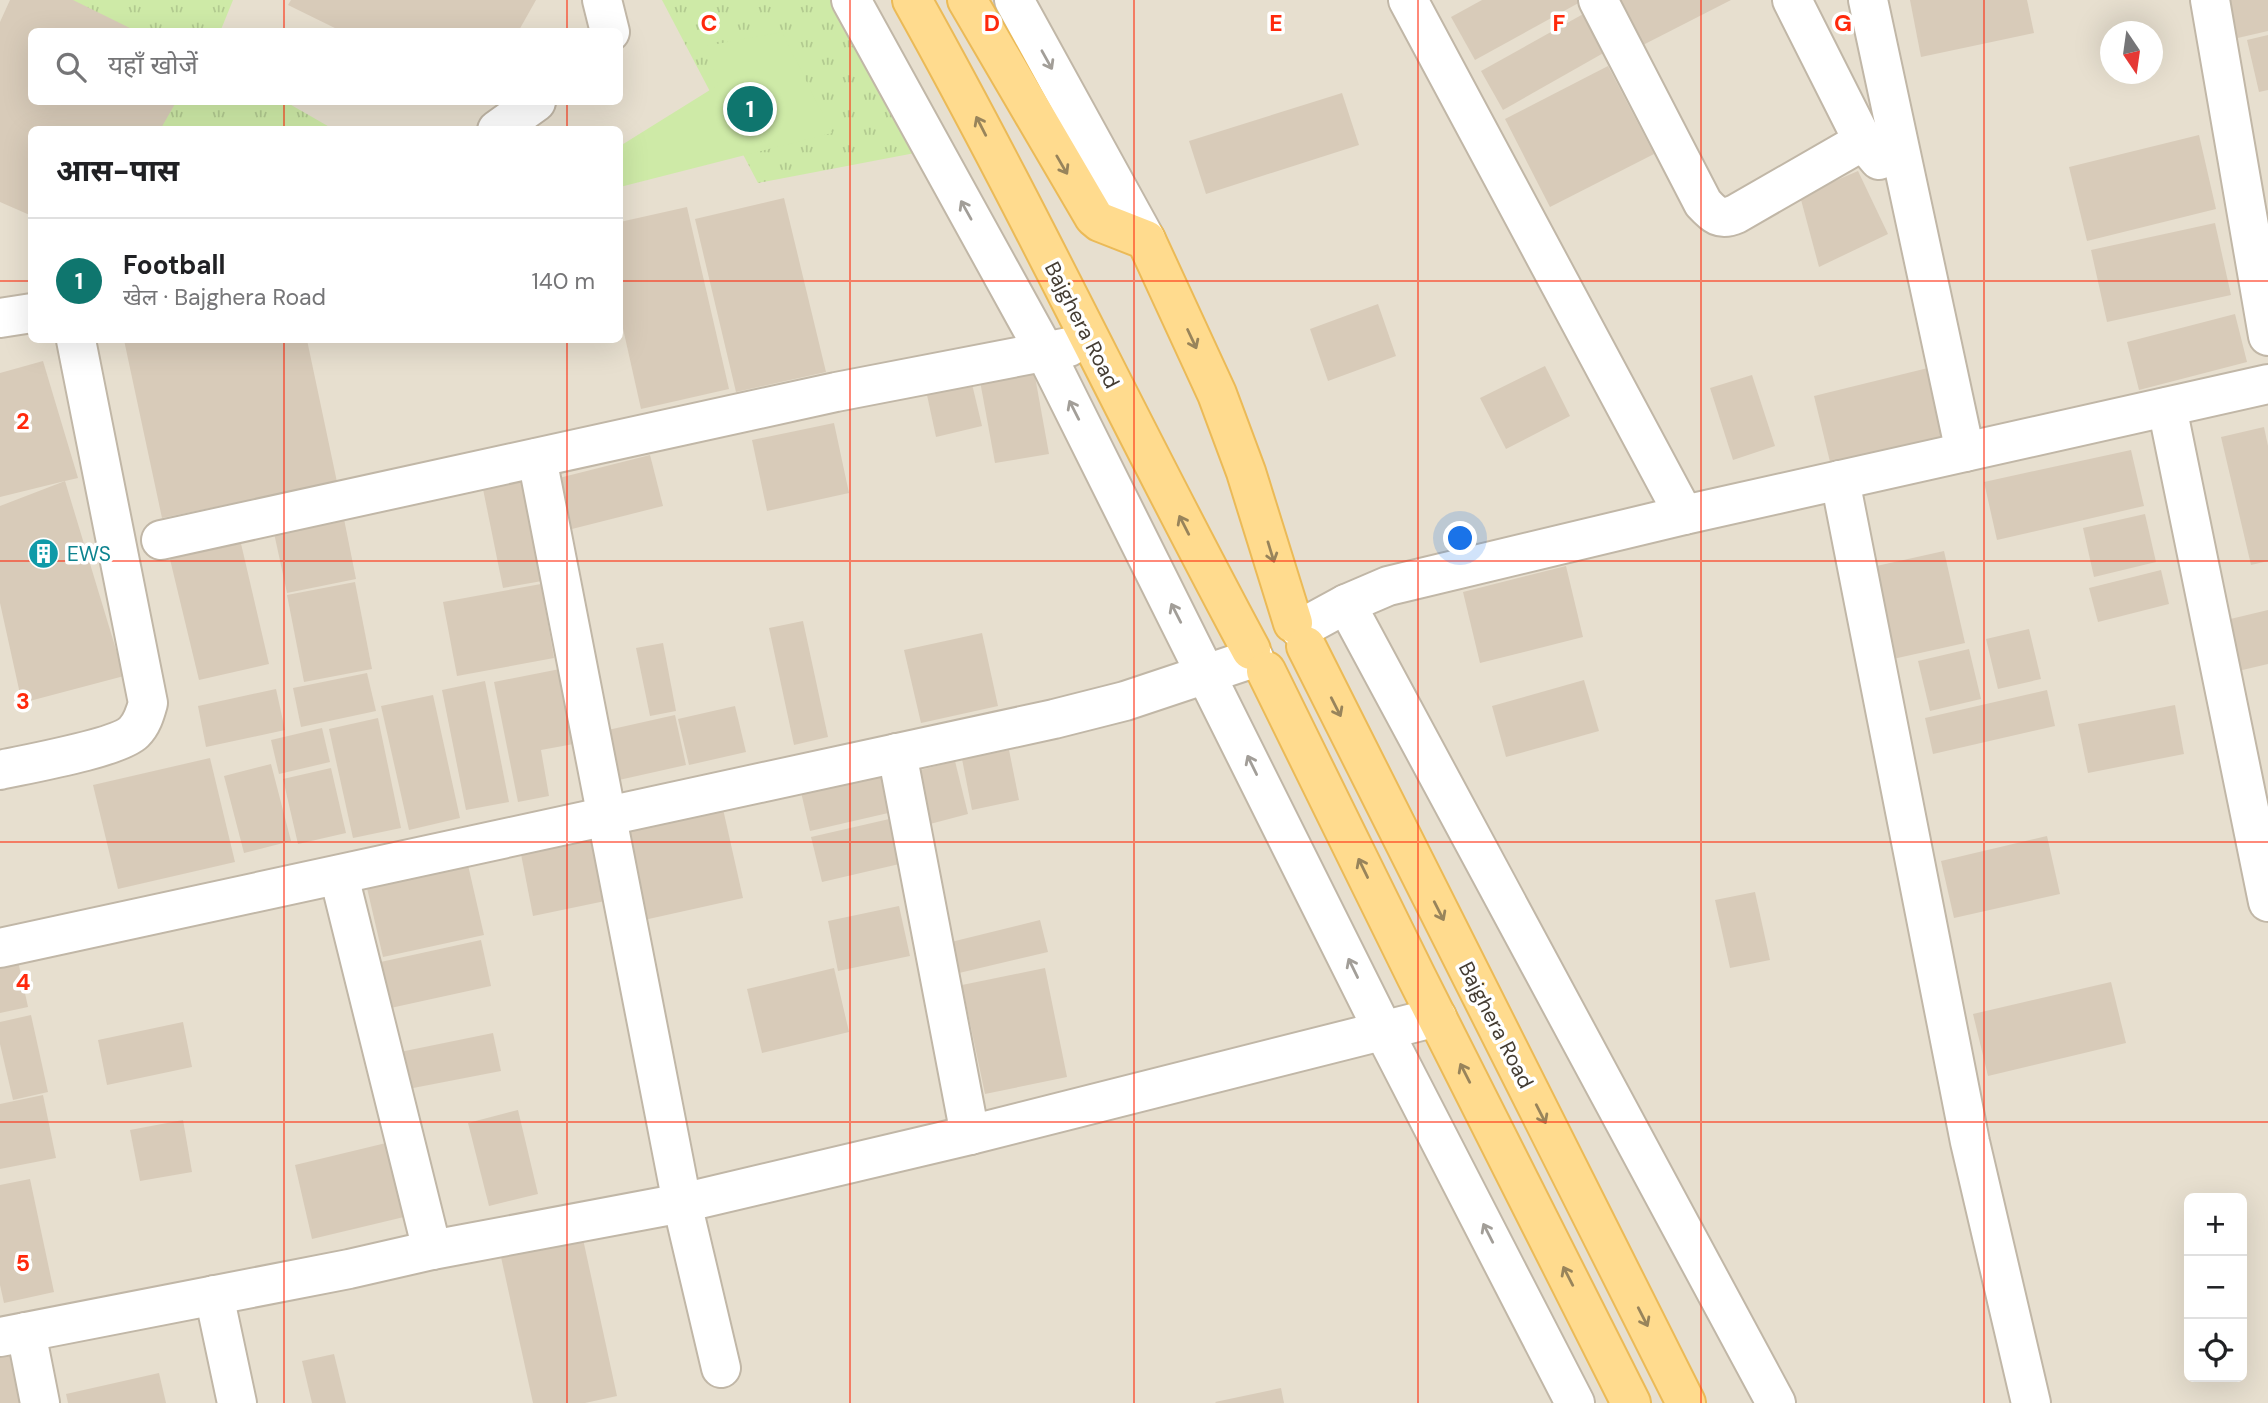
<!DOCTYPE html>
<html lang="hi">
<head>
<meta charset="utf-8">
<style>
	body { margin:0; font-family:"DM Sans","Noto Sans Devanagari",sans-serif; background:#f2f2f2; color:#202124 }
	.controls { position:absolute; right:21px; bottom:21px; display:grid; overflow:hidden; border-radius:10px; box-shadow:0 7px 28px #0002 }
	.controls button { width:63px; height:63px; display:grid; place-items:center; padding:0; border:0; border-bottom:2px solid #e0e0e0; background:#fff; color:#202124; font:35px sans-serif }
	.compass { position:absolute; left:2100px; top:21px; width:63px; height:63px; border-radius:50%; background:#fff; box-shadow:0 7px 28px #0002; rotate:167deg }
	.you { position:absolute; left:1461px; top:539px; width:24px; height:24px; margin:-18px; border:5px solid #fff; border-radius:50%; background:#1a73e8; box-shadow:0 0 0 10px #1a73e833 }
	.badge { display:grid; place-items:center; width:46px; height:46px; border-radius:50%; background:#0f766e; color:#fff; font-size:23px; font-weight:700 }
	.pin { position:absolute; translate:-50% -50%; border:4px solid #fff; box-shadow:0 2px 7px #0006 }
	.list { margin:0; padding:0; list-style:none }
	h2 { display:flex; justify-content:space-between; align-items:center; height:91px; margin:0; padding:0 28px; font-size:30px }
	h2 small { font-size:23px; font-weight:400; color:#757577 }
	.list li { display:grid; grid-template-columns:46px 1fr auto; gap:21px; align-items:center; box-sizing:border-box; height:126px; padding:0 28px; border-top:2px solid #e0e0e0 }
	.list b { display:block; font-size:26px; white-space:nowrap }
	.list p { margin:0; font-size:23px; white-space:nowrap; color:#757577 }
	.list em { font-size:23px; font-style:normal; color:#757577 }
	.icon { flex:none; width:38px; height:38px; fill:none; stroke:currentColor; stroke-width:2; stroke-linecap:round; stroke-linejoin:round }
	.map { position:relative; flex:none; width:2268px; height:1403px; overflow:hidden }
	.search { position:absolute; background:#fff; box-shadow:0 7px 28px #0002; left:28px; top:28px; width:595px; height:77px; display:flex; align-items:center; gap:18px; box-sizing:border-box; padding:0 24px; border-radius:10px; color:#757577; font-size:26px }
	.panel { position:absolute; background:#fff; box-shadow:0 7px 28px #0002; left:28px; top:126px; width:595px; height:217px; border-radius:10px }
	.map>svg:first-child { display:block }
	.residential { fill:#e7dfcf; fill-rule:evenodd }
	.park { fill:url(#park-tufts) }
	.garden { fill:#ceeaa7 }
	.building { fill:#d8cbb9 }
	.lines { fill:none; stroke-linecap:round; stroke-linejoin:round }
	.minor-casing { stroke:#c1b7a7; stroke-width:42 }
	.major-casing { stroke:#ebba57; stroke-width:42 }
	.minor { stroke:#fff; stroke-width:38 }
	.major { stroke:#ffdb8e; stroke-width:38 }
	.oneway { stroke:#a29e98 }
	.oneway2 { stroke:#98845b }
	.grid { fill:none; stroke:#ff290c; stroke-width:2; stroke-opacity:0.55 }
	.labels { text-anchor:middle; stroke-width:7; stroke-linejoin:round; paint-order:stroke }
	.street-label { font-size:21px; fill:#443c32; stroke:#fff }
	.culture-label { font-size:21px; fill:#0d838f; stroke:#fff; text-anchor:start }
	.grid-label { font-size:23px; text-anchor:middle; font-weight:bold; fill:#ff290c; stroke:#fff; stroke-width:7; stroke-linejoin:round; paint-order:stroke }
</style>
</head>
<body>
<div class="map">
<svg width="2268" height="1403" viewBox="0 0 2268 1403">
	<defs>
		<pattern id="park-tufts" width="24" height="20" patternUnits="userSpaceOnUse" patternTransform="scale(1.75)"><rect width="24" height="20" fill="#ceeaa7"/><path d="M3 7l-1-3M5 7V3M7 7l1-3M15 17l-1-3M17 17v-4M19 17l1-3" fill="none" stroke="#b2ca90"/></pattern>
	</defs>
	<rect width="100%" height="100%" fill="#f2ede2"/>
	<path class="residential" d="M0,0H2268V1403H0ZM32,32H620V102H32ZM2110,32H2152V74H2110ZM32,130H620V340H32ZM2189,1198H2242V1377H2189Z"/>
	<g class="park">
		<path d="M18,0H233L220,32L83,31Z"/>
		<path d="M662,0H831L915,153L758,183Z"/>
		<path d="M156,102H286L333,129L143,130Z"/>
	</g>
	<path class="garden" d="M782,32L832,133L620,187V146L718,85L706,46Z"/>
	<g class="building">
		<path d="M10,0H73L138,32H32V102H176L160,130H32V216L0,202V22Z"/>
		<path d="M291,0H536L518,32H343L288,5Z"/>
		<path d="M1482,0H1584L1475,60L1451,17Z"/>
		<path d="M1617,0H1731L1641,46Z"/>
		<path d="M1910,0H2027L2034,33L1921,57Z"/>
		<path d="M2219,0H2268V31L2229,40Z"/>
		<path d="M1585,13L1607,51L1503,110L1481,71Z"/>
		<path d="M2268,35V90L2259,92L2247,40Z"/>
		<path d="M1608,66L1654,154L1550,207L1505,119Z"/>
		<path d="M1342,93L1359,145L1206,194L1189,141Z"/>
		<path d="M2199,135L2216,209L2087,241L2069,167Z"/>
		<path d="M1858,171L1888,234L1819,267L1800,196Z"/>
		<path d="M784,198L826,372L736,392L695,219Z"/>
		<path d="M687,207L729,389L641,409L620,315V222Z"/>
		<path d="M2215,223L2231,295L2107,322L2091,250Z"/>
		<path d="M1378,304L1396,356L1328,381L1310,329Z"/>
		<path d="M2235,314L2247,362L2139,390L2127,342Z"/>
		<path d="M124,340H307L337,482L162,518Z"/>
		<path d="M43,361L78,478L65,481L124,676L22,703L0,603V506L65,481L0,497V373Z"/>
		<path d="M1545,366L1570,416L1506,449L1480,398Z"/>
		<path d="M1932,367L1950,441L1832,470L1814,396Z"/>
		<path d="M1034,371L1049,454L995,463L980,381Z"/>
		<path d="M1752,375L1775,446L1733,460L1710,388Z"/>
		<path d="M972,384L982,426L936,437L927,395Z"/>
		<path d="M834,423L849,493L767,511L752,440Z"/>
		<path d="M2264,427L2268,446V561L2251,565L2221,437Z"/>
		<path d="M2131,450L2144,506L1997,540L1984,482Z"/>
		<path d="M650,455L663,506L568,530L555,479Z"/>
		<path d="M522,481L542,581L503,588L483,489Z"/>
		<path d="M2145,514L2156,562L2094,577L2083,528Z"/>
		<path d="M344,519L356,579L287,593L274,533Z"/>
		<path d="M239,535L269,664L199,680L168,551Z"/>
		<path d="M1944,551L1965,643L1893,659L1872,567Z"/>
		<path d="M1566,566L1583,637L1480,663L1463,592Z"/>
		<path d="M2161,570L2169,604L2098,622L2089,588Z"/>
		<path d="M355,582L372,669L304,682L287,595Z"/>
		<path d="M541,584L554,658L457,676L443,602Z"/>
		<path d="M2268,610V664L2234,672L2222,621Z"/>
		<path d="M803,621L828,737L794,745L769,628Z"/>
		<path d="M2029,629L2041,679L1998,689L1986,639Z"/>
		<path d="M982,633L998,706L921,723L904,650Z"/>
		<path d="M663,643L676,711L650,716L636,648Z"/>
		<path d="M1969,649L1981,699L1930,711L1918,661Z"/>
		<path d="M565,668L579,743L541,750L549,796L518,802L494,682Z"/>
		<path d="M367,673L376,711L301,727L293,688Z"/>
		<path d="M1584,680L1599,731L1506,757L1492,706Z"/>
		<path d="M485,681L509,802L466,810L442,690Z"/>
		<path d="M276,689L285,730L206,747L198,706Z"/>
		<path d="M2047,690L2055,726L1933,754L1925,718Z"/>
		<path d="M433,695L460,818L409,830L381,706Z"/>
		<path d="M2175,705L2184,754L2088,773L2078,724Z"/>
		<path d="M735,706L746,752L689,765L678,719Z"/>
		<path d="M675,715L686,765L619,780L608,730Z"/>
		<path d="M378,718L401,828L353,838L329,729Z"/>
		<path d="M322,728L330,762L279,774L271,740Z"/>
		<path d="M1009,750L1019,800L972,810L962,759Z"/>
		<path d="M210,758L235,862L118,889L93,785Z"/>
		<path d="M955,761L968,814L930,824L917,771Z"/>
		<path d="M271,764L291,841L244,853L224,776Z"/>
		<path d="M331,768L346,833L298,844L283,779Z"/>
		<path d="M888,772L897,811L810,831L801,792Z"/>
		<path d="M723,809L743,898L644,920L624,831Z"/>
		<path d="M898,817L908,862L822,882L811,837Z"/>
		<path d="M595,833L610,900L533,916L520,849Z"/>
		<path d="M2047,836L2060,894L1954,918L1941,861Z"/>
		<path d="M468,865L484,935L383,957L367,888Z"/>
		<path d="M1755,892L1770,960L1730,968L1715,900Z"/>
		<path d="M899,906L910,956L838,971L828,921Z"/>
		<path d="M1040,920L1048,952L959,973L951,942Z"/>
		<path d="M481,940L491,986L386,1009L376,963Z"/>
		<path d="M18,961L28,1007L0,1013V965Z"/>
		<path d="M834,968L849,1032L762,1053L747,989Z"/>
		<path d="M1045,968L1067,1077L985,1094L962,985Z"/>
		<path d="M2111,982L2126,1043L1988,1076L1973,1014Z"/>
		<path d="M31,1015L48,1092L13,1100L0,1044V1022Z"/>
		<path d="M183,1022L192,1067L107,1085L98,1040Z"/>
		<path d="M493,1033L501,1071L408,1089L400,1052Z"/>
		<path d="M43,1095L56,1158L0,1169V1104Z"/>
		<path d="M518,1110L538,1194L489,1206L468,1123Z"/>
		<path d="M183,1120L192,1172L140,1181L130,1130Z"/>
		<path d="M386,1143L404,1217L312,1239L295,1165Z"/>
		<path d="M30,1179L54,1292L4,1303L0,1285V1185Z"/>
		<path d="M583,1239L617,1396L585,1403H533L501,1257Z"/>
		<path d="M17,1352L29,1403H0V1356Z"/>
		<path d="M334,1354L346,1403H312L302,1361Z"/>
		<path d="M159,1373L166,1403H68L66,1394Z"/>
		<path d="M1281,1388L1284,1403H1216L1215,1402Z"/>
	</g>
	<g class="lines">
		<defs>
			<g id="minor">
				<path d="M602,0L610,32"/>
				<path d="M851,0L1045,352L1383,1030L1575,1403"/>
				<path d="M1014,0L1146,240"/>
				<path d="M1408,0L1684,515"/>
				<path d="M1598,0L1703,203C1714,215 1720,221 1736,214L1863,141"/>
				<path d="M1792,0L1863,141L1879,160"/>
				<path d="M1868,0L1965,452"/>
				<path d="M2210,0L2268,336"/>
				<path d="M497,130L536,102"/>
				<path d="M0,318L32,313"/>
				<path d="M2167,407L2268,902"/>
				<path d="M537,458L682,1203L721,1368"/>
				<path d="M1840,480L1970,1142L2031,1403"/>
				<path d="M161,540L836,392L1069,347"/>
				<path d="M1346,604L1776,1403"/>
				<path d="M1300,629L1346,604L1388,586L1684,515L2268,384"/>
				<path d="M897,753L970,1135"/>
				<path d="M0,770C27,764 118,748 134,732C142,724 145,714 148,703L76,340"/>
				<path d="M339,876L432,1250"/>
				<path d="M0,948L1054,719L1125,701L1254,658"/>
				<path d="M214,1295L237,1403"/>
				<path d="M26,1332L40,1403"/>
				<path d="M0,1337L349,1269L432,1250L682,1203L970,1135L1437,1017"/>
			</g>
			<g id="major">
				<path d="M912,0C1031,213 1135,435 1251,650"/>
				<path d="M967,0L1094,217L1100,222L1146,240L1217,394L1246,472L1293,623"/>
				<path d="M1306,646L1686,1403"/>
				<path d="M1266,671L1416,976L1631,1403"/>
			</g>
		</defs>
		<use href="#minor" class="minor-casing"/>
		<use href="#major" class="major-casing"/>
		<use href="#minor" class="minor"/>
		<use href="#major" class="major"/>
	</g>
	<defs><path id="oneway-shaft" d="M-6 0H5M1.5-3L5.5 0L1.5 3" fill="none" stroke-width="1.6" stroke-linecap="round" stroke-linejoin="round" transform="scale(1.75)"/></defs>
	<g class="oneway">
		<use href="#oneway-shaft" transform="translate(1047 60) rotate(61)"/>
		<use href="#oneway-shaft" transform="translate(966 210) rotate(-119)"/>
		<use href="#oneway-shaft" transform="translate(1074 410) rotate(-117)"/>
		<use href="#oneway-shaft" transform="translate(1176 613) rotate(-117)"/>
		<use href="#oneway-shaft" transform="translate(1252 765) rotate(-116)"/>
		<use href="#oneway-shaft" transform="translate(1353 968) rotate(-116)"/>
		<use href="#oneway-shaft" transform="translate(1488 1233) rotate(-117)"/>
	</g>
	<g class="oneway2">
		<use href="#oneway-shaft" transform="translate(981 126) rotate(-117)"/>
		<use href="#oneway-shaft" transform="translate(1062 165) rotate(60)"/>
		<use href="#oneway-shaft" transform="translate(1192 339) rotate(65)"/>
		<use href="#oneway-shaft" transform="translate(1184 525) rotate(-117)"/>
		<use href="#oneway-shaft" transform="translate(1271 552) rotate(73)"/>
		<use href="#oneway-shaft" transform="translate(1336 707) rotate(63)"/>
		<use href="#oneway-shaft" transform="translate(1363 868) rotate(-116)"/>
		<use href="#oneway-shaft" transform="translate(1439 911) rotate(63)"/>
		<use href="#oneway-shaft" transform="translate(1465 1073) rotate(-117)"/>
		<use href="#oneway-shaft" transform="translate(1541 1114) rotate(63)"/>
		<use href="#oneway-shaft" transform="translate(1568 1276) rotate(-117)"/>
		<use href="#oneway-shaft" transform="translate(1643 1317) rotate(63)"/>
	</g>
	<path class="grid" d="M284,0V32M567,0V32M850,0V1403M1134,0V1403M1418,0V1403M1701,0V1403M1984,0V1403M284,102V130M567,102V130M0,281H32M620,281H2268M284,340V1403M567,340V1403M0,561H2268M0,842H2268M0,1122H2268"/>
	<defs>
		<symbol id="building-disc" viewBox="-11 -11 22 22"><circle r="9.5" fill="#0f9aa8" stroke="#fff"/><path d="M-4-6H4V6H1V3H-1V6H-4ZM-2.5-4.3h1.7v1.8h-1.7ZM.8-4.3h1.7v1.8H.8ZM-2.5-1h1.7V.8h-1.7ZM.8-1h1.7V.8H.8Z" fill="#fff"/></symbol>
	</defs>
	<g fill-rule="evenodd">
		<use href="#building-disc" x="26" y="536" width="35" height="35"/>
	</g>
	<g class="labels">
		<g class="street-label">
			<text transform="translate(1082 325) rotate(63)" y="7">Bajghera Road</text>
			<text transform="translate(1496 1025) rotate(63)" y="7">Bajghera Road</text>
		</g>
		<g class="culture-label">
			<text x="67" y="561">EWS</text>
		</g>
	</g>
	<g class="grid-label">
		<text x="709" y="31">C</text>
		<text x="992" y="31">D</text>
		<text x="1276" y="31">E</text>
		<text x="1559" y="31">F</text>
		<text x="1843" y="31">G</text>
		<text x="23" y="429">2</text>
		<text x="23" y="709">3</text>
		<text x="23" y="990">4</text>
		<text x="23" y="1271">5</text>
	</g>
</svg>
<div class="controls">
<button>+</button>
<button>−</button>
<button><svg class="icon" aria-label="locate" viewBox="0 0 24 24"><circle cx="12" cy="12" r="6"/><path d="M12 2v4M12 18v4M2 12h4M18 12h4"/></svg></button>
</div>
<svg class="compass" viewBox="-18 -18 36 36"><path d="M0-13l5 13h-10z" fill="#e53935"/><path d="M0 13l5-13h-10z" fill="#757577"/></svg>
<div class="you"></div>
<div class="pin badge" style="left:750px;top:109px">1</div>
<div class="search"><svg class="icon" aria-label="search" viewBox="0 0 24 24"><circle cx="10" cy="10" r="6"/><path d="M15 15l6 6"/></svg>यहाँ खोजें</div>
<section class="panel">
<h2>आस-पास<small></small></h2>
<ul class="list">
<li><span class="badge">1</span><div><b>Football</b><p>खेल · Bajghera Road</p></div><em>140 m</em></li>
</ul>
</section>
</div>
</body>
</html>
